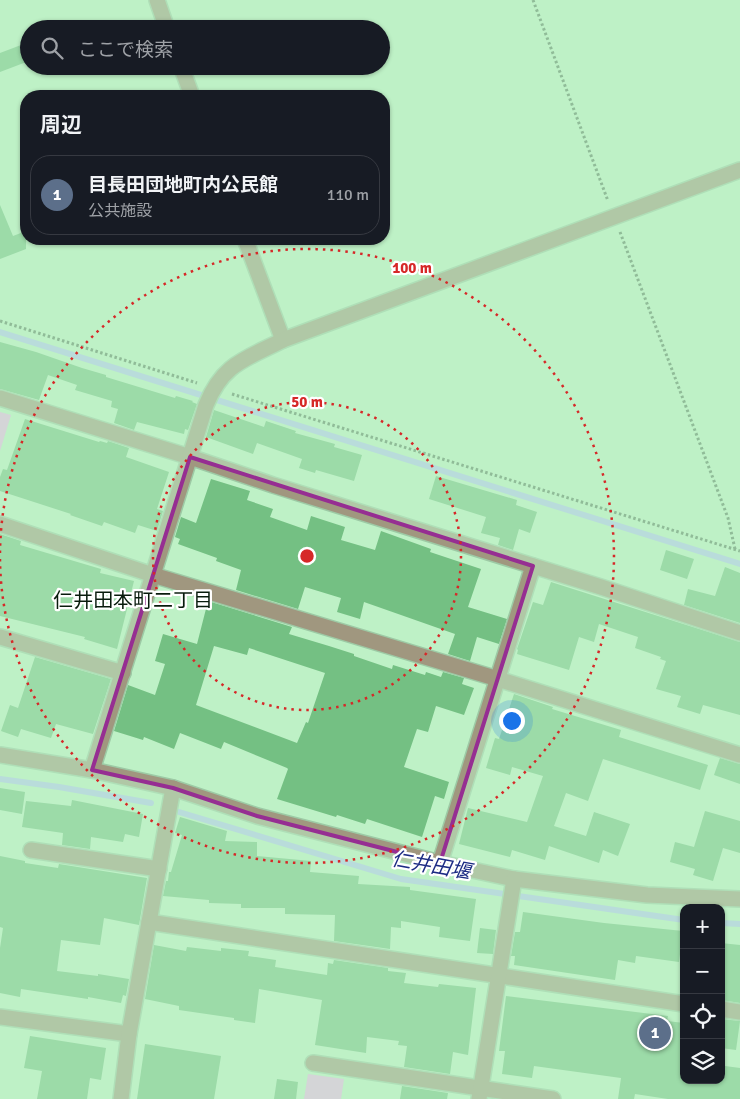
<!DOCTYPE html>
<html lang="ja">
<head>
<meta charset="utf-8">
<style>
	body { margin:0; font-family:Signika,"Noto Sans JP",sans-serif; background:#20242c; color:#f1f3f6 }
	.controls { position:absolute; right:15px; bottom:15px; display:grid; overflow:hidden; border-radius:10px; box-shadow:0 1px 4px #0004 }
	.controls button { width:45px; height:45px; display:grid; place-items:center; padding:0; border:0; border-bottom:1px solid #363941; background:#171b24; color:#f1f3f6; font:25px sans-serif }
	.you { position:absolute; left:511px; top:720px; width:18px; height:18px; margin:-12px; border:4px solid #fff; border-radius:50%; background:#1a73e8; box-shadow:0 0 0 8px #1a73e833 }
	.badge { display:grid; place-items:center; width:32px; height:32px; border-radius:50%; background:#2563eb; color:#fff; font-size:16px; font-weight:700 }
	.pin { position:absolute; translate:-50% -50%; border:2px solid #fff; box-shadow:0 1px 5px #0006 }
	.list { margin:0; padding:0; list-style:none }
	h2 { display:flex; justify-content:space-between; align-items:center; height:65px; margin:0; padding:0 20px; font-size:21px }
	h2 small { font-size:16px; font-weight:400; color:#9ea1a6 }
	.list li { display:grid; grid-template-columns:32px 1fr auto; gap:15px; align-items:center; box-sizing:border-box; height:80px; margin:0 10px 10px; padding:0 10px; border:1px solid #363941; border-radius:20px }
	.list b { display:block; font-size:19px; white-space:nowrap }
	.list p { margin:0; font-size:16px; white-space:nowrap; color:#9ea1a6 }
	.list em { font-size:16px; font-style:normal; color:#9ea1a6 }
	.icon { flex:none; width:28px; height:28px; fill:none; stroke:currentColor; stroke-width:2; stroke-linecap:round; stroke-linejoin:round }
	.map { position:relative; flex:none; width:740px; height:1099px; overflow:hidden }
	.search { position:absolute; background:#171b24; box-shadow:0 1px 4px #0004; left:20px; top:20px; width:370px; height:55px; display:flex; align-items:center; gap:12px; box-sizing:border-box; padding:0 18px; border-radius:28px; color:#9ea1a6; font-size:19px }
	.panel { position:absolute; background:#171b24; box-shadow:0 1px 4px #0004; left:20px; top:90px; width:370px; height:155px; border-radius:20px }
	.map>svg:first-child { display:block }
	.green { fill:#efb3ea }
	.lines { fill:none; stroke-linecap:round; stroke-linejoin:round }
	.stream { stroke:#b3c4f3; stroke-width:6 }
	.building { fill:#74c083; fill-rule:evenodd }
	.street-casing { stroke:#9dcaa5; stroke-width:18 }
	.path { stroke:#5a7c60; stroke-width:3; stroke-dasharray:2.5 2.5; stroke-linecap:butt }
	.street { stroke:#a0977f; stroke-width:15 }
	.marked { fill:none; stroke:#962e92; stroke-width:4; stroke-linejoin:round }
	.ring { fill:none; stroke:#d62828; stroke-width:2.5; stroke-dasharray:2.5 5 }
	.labels { text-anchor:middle; stroke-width:4.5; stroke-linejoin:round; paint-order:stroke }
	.neighbourhood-label { font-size:20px; fill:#081b0c; stroke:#fff }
	.water-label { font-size:20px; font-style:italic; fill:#1d2c84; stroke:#fff }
	.centre { fill:#d62828; stroke:#fff; stroke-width:2.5 }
	.ring-label { font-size:15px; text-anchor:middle; font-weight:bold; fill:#d62828; stroke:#fff; stroke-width:4.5; stroke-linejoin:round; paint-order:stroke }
</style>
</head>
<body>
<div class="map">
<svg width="740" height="1099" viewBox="0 0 740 1099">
	<rect width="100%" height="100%" fill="#bef1c6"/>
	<g class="green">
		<path d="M0,412L11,415L0,451Z"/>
		<path d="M308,1074L344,1079L341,1099H304Z"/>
	</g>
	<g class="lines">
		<g class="stream">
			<path d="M0,332L740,564"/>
			<path d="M0,779L59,787L151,803"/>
			<path d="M179,812L401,879L684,920"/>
			<path d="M721,923L740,924"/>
		</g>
	</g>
	<g class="building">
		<path d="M29,42V61L0,72V53Z"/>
		<path d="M0,205L13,236L26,231V249L0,259Z"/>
		<path d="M0,342L36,352L82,368L106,375V377L175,398L176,396L193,401L192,402L197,404L188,430L185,429L184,434L137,422L134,430L114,423L118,409L111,407L112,401L75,390L77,385L48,375L39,400L0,389Z"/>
		<path d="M214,410L264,427L266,421L296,431L295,433L335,444L334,447L362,455L354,481L316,470L315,473L299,468L302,459L257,443L253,454L206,437Z"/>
		<path d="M25,419L99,442L100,441L107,443L108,441L129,448L126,457L169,472L157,509L163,511L157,531L138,525L135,533L104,522L102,526L70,515L71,514L0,491V477L3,469L7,470Z"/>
		<path d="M436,476L517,500L516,505L537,512L530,533L519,529L513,550L498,545L500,538L481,533L486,517L429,499Z"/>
		<path d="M211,479L250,491L247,500L273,509L270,517L307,530L311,516L345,527L341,540L375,550L381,531L431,549L430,552L481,569L468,607L507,619L499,644L477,637L470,661L448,654L455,634L364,602L360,619L337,612L341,598L305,587L298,609L236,590L241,570L216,561L217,558L178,544L180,539L175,537L181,517L196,523Z"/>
		<path d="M0,534L21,541L20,545L101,569L100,573L134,581L117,649L84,639L85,637L0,616Z"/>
		<path d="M666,550L694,559L687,579L660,570Z"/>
		<path d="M725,567L740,573V623L684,605L688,589L715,596Z"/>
		<path d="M551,582L740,642V715L703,705L700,714L677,707L681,696L656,689L666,661L660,659L661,657L635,648L638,637L599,624L594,642L579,637L569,670L517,654L518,650L517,649L533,602L543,605Z"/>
		<path d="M208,601L292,627L289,634L329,646L354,654V656L392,669L393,665L425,675L426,672L441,677L443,672L464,678L462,684L474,688L464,715L436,706L428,732L417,729L404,767L449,782L444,799L435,796L422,837L367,819L365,824L337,815L336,817L277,799L288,769L287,768L224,742L221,749L180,733L174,749L144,737L143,740L114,731L128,685L155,695L165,664L155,661L163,634L197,644ZM214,646L247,655L249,648L325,673L308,723L306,722L297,743L196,705Z"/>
		<path d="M35,657L111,679L93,734L56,724L51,738L21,729L18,737L1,731L10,705L18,708Z"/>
		<path d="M514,694L553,707L552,709L621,730L619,737L708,765L700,790L603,759L588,801L566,793L554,826L586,836L594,812L630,824L618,856L603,850L599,863L549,846L545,860L512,850L510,857L459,844L468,808L527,822L543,776L512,767L510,775L486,768L495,738L499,739Z"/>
		<path d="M720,758L740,764V784L714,775Z"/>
		<path d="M0,788L25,792L22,814L0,810Z"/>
		<path d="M72,800L143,814L139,837L125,834L123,842L91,837L90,849L62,845L63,833L22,827L26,801L71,806Z"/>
		<path d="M705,811L740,821V853L723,848L713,881L693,875L695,869L670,862L675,842L694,847Z"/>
		<path d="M180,817L227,831L225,841L257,842V856L311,861L310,872L359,876L358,884L410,887V890L476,899L470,941L439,937L440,927L401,921V928L391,927L390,949L334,941L335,915L285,914V908H241V904L209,903V900L163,896L166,881H168L169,872H171L182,835L175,833Z"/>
		<path d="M0,856L25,861V863L58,868L59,864L147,878L139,925L104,918L100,945L61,940L57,971L98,976V974L129,979L126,996L123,995L121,1003L88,997V999L21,989L20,997L0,993V948L3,928L0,927Z"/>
		<path d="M523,912L604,923L683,931L679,962L636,956L635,963L618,960L615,980L514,965L515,956H511L515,932H520Z"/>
		<path d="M480,928L496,930L493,954L477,953Z"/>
		<path d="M721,943L740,945V1003L721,1000Z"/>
		<path d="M154,945L186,951L187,947L221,951V948L249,951L248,956L276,960L275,967L327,975L328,963L333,964L334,960L388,968V971L406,973L404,983L438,987L439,984L476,988L468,1055L453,1052L450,1074L404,1067L407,1046L398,1045L399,1041L367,1037L366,1053L315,1045L322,1000L259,989L255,1023L234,1020V1018L179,1010V1006L145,999Z"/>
		<path d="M506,996L668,1016L667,1021L684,1023V1080H723L725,1066L740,1068V1099H668L635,1094L634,1099H618L621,1078L534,1066L532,1078L502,1074L505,1051H499Z"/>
		<path d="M721,1019L740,1021L736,1050L721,1048Z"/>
		<path d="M30,1036L106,1048L101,1080L90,1078L87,1099H37L42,1071L24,1068Z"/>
		<path d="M145,1044L221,1056L214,1099H137Z"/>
		<path d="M277,1079L298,1082L296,1099H274Z"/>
		<path d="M402,1086L448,1093L447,1099H400Z"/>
	</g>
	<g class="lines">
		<defs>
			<g id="street">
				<path d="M157,0L167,29"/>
				<path d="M181,66L192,96"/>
				<path d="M245,239L283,340"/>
				<path d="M0,398L190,457L273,485L601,587L740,633"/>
				<path d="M0,524L153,575L498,679L740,755"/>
				<path d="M0,637L123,673"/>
				<path d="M0,755L92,770L173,788L257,816L440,863L514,879L647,895L740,899"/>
				<path d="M92,770L206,405C223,363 246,359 283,340L740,170"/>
				<path d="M31,850L159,869"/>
				<path d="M440,863L533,566"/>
				<path d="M149,922L684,1004"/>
				<path d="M721,1009L740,1012"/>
				<path d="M0,1017L129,1034"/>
				<path d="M313,1063L553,1099"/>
				<path d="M121,1099L129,1034L173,788"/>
				<path d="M479,1099L514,879"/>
			</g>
		</defs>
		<use href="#street" class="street-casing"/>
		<g class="path">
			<path d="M533,0L608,201"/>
			<path d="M620,232L728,518L735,549"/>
			<path d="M0,321L197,383"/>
			<path d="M232,394L740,551"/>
		</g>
		<use href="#street" class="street"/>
	</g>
	<path d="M0 0H740V1099H0ZM190,457L533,566L440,863L257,816L173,788L92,770Z" fill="#bef1c6" fill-opacity=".55" fill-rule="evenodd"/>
	<path class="marked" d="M190,457L533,566L440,863L257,816L173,788L92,770Z"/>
	<g class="ring">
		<circle cx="307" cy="556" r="154"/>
		<path d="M0 553A307 307 0 1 1 0 559"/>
	</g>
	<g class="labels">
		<g class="neighbourhood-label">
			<text x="133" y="607">仁井田本町二丁目</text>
		</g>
		<g class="water-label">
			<text transform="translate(431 865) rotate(10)" y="7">仁井田堰</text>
		</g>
	</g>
	<circle cx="307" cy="556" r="8" class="centre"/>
	<g class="ring-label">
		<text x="412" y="273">100 m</text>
		<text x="307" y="407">50 m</text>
	</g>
</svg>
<div class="controls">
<button>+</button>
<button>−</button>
<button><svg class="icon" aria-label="locate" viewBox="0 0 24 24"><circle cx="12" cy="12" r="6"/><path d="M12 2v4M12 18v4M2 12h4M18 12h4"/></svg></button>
<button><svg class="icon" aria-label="layers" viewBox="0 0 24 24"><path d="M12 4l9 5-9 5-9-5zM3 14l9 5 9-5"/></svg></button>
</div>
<div class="you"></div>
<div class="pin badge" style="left:655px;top:1033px;background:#5c6f8a">1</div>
<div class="search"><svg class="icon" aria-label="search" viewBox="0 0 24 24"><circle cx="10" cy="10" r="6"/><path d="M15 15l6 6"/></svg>ここで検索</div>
<section class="panel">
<h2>周辺<small></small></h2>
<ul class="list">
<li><span class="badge" style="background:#5c6f8a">1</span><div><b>目長田団地町内公民館</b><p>公共施設</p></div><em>110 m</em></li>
</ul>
</section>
</div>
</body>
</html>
